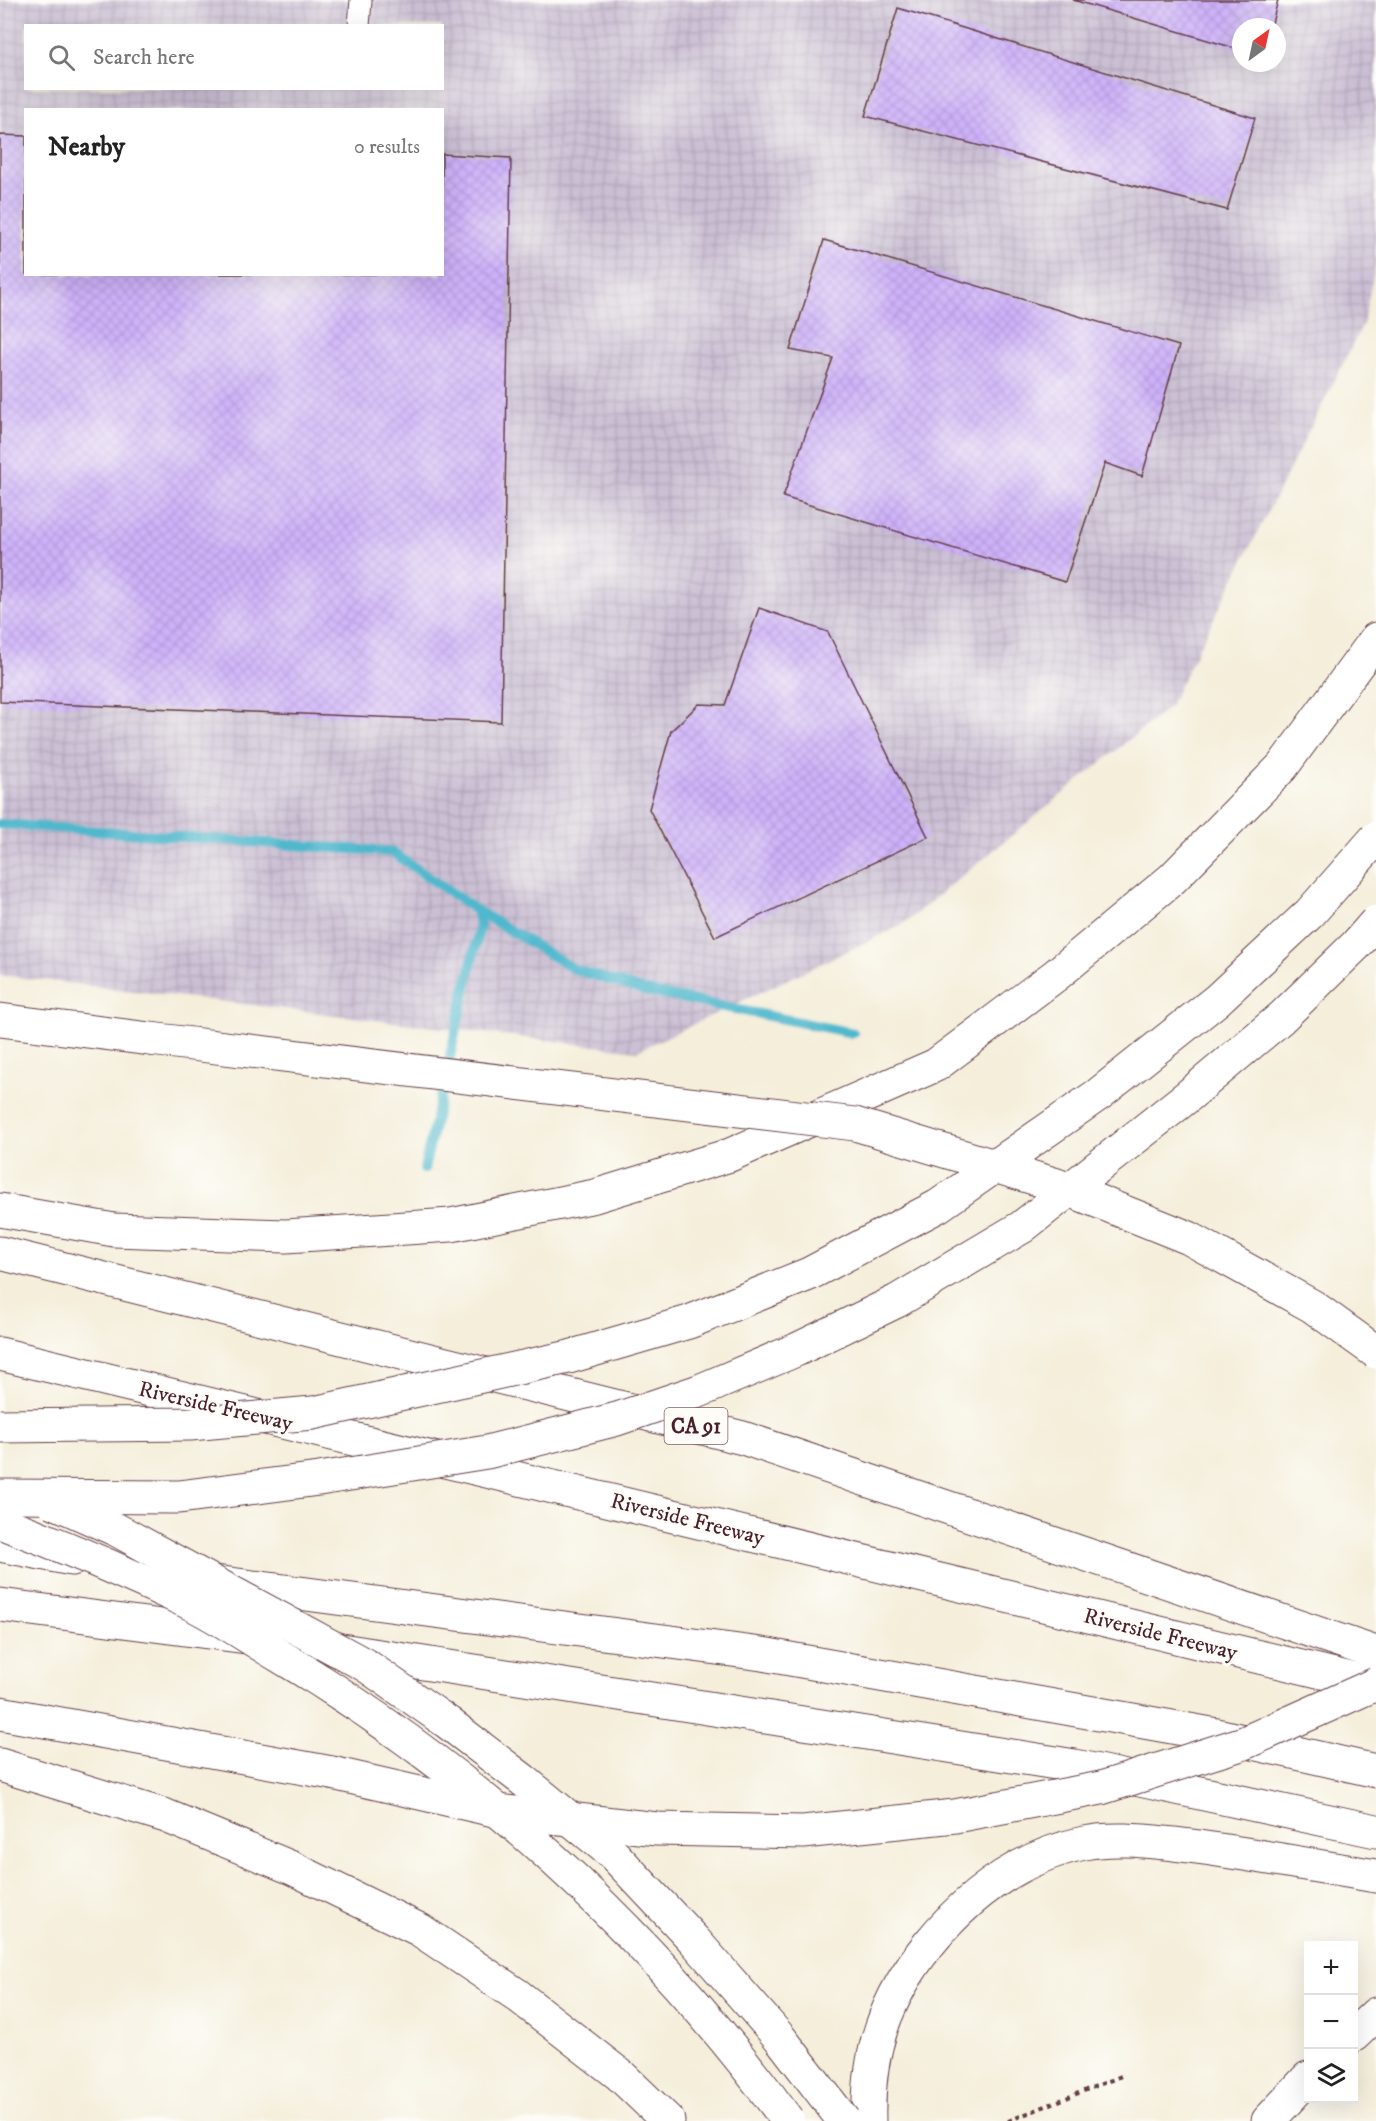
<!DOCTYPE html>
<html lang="en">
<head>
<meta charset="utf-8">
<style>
	body { margin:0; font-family:"IM FELL DW Pica",serif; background:#f6f6f6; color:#222 }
	.controls { position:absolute; right:18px; bottom:18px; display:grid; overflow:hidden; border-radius:0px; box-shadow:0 6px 24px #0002 }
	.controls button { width:54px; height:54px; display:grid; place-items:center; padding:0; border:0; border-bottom:2px solid #e0e0e0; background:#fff; color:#222; font:30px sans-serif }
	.compass { position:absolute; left:1232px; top:18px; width:54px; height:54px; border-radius:50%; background:#fff; box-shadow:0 6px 24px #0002; rotate:33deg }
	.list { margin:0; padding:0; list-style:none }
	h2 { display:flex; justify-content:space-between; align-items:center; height:78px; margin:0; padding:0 24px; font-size:26px }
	h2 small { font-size:20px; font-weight:400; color:#767676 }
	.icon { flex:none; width:33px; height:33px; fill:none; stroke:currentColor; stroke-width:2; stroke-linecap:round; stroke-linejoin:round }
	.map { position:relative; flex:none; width:1376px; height:2121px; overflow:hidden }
	.search { position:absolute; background:#fff; box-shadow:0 6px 24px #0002; left:24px; top:24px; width:420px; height:66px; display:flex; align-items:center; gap:15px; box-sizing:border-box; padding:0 21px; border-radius:0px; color:#767676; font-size:22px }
	.panel { position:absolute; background:#fff; box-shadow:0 6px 24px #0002; left:24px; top:108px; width:420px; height:168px; border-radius:0px }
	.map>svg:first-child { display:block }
	.industrial { fill:url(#industrial-grid); fill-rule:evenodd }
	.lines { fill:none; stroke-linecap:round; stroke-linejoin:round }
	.stream { stroke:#4fb8cd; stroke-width:10 }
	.building { fill:url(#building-cross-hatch) }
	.lane-casing { stroke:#643e45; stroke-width:23 }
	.highway-casing { stroke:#643e45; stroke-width:35 }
	.path { stroke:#643e45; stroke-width:4; stroke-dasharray:4.5 4.5; stroke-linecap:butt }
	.lane { stroke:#fff; stroke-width:21 }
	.highway { stroke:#fff; stroke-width:33 }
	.highway-bridge-casing { stroke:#643e45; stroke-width:35; stroke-linecap:butt }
	.highway-bridge { stroke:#fff; stroke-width:33 }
	.labels { text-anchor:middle; stroke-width:6; stroke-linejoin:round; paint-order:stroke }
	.shield { fill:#fdfcf7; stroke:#806168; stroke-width:1.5 }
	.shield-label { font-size:21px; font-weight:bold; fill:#4a1f2b }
	.street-label { font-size:22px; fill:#4a1f2b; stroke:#fdfcf7 }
</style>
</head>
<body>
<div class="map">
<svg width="1376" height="2121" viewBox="0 0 1376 2121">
	<defs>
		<pattern id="industrial-grid" width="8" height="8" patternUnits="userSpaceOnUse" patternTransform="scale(1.5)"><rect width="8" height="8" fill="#cbbfd4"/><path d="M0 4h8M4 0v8" fill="none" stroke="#b0a4b6"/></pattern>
		<pattern id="building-cross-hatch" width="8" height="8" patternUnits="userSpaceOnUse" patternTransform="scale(1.5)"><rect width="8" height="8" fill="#ceb2fa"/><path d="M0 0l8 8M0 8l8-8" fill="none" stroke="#b299d6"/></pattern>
	</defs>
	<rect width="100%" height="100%" fill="#fdfcf7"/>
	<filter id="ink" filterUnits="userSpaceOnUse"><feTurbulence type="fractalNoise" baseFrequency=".0167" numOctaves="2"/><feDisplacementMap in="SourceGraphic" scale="12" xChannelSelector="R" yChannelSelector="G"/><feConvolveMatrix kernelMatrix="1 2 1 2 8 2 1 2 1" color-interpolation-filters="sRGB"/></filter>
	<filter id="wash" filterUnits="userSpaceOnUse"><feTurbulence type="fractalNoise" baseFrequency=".008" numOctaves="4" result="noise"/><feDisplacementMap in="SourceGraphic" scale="24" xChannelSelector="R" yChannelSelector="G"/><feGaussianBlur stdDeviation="1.35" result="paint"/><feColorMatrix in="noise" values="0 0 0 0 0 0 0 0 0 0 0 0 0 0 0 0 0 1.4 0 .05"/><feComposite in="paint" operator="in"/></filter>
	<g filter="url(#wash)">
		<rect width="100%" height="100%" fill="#f4eeda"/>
		<path class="industrial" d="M0,0H1376V262L1363,324L1169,707L902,925L637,1051L0,975ZM26,26H442V88H26ZM1241,27H1277V63H1241ZM26,110H442V274H26Z"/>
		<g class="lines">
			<g class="stream">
				<path d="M0,824L392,852L476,910L574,969L645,991L853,1033"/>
				<path d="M424,1169L480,926L476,910"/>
			</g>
		</g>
		<g id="blocks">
			<g class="building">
				<path d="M1073,0H1278L1271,27H1241V50Z"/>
				<path d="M898,8L1255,118L1227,210L865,116Z"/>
				<path d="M0,135L26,136V274H442V154L511,158L501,722L0,702Z"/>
				<path d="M824,240L1179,346L1142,476L1105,463L1065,582L783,497L833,358L790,350Z"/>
				<path d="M759,608L828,632L928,837L715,937L649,809L671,731L699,704L725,705Z"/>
			</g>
		</g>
	</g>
	<g filter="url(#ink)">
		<use href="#blocks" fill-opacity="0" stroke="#643e45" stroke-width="1.5"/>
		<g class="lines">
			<defs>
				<path id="lane" d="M359,26L361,0"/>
				<g id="highway">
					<path d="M0,1020L150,1039"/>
					<path d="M0,1210L114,1230L286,1236L451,1225L595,1196L730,1155L936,1065L1056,975L1172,879L1282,767L1376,639"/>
					<path d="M0,1253L743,1438L1376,1653"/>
					<path d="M0,1354L1376,1685"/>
					<path d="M0,1545L72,1559"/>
					<path d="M215,1582L762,1654L1217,1735L1376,1771"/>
					<path d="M0,1605L254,1638"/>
					<path d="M335,1649L1075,1766L1376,1831"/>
					<path d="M0,1713L332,1773"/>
					<path d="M0,1765L166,1816L292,1868L420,1930L517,1995L620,2075L668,2121"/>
					<path d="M1354,2035L1376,2014"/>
					<path d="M869,2121C867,2052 885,1999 928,1945C969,1894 1019,1857 1084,1843C1113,1837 1145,1841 1174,1844C1242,1852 1309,1865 1376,1876"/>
					<path d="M1268,2121L1308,2078"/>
				</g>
			</defs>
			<use href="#lane" class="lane-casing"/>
			<use href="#highway" class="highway-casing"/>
			<path class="path" d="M1008,2121L1124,2075"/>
			<use href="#lane" class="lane"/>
			<use href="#highway" class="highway"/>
			<defs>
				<g id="highway-bridge">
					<path d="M150,1039L855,1124L1057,1185L1189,1238L1312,1306L1376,1352"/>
					<path d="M0,1426L190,1424L313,1413L569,1357L689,1322L809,1274L938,1206L1099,1094L1217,1000L1310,913L1376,838"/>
					<path d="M0,1496L179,1497L319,1479L487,1452L617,1419L699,1391L796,1350L897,1301L1022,1227L1188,1096L1281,1018L1356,945L1376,922"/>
					<path d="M52,1501L117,1530L367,1666L447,1722L523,1780L613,1854L694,1940L780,2038L844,2121"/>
					<path d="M0,1522C64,1546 129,1574 190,1603C219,1617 246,1636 273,1652C474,1770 651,1933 788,2121"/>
					<path d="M332,1773L498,1811L657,1829L803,1832L955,1816L1101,1788L1244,1743L1376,1684"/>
				</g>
			</defs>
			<use href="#highway-bridge" class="highway-bridge-casing"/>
			<use href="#highway-bridge" class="highway-bridge"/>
		</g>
	</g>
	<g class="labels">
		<rect class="shield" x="664.5" y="1408" width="63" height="36" rx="4.5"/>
		<g class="shield-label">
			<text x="696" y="1433">CA 91</text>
		</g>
		<g class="street-label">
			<text transform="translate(216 1405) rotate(13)" y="8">Riverside Freeway</text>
			<text transform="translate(688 1518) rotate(14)" y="8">Riverside Freeway</text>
			<text transform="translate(1161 1633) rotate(14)" y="8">Riverside Freeway</text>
		</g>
	</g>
</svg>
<div class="controls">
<button>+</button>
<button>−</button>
<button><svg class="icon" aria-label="layers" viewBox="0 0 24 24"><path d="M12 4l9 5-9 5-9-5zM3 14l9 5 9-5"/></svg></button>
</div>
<svg class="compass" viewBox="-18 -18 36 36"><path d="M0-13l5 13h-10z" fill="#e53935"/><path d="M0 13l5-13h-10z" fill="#767676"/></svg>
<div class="search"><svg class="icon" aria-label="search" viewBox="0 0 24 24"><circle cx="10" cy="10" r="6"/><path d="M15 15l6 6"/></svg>Search here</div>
<section class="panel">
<h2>Nearby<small>0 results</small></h2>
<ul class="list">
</ul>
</section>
</div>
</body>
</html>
